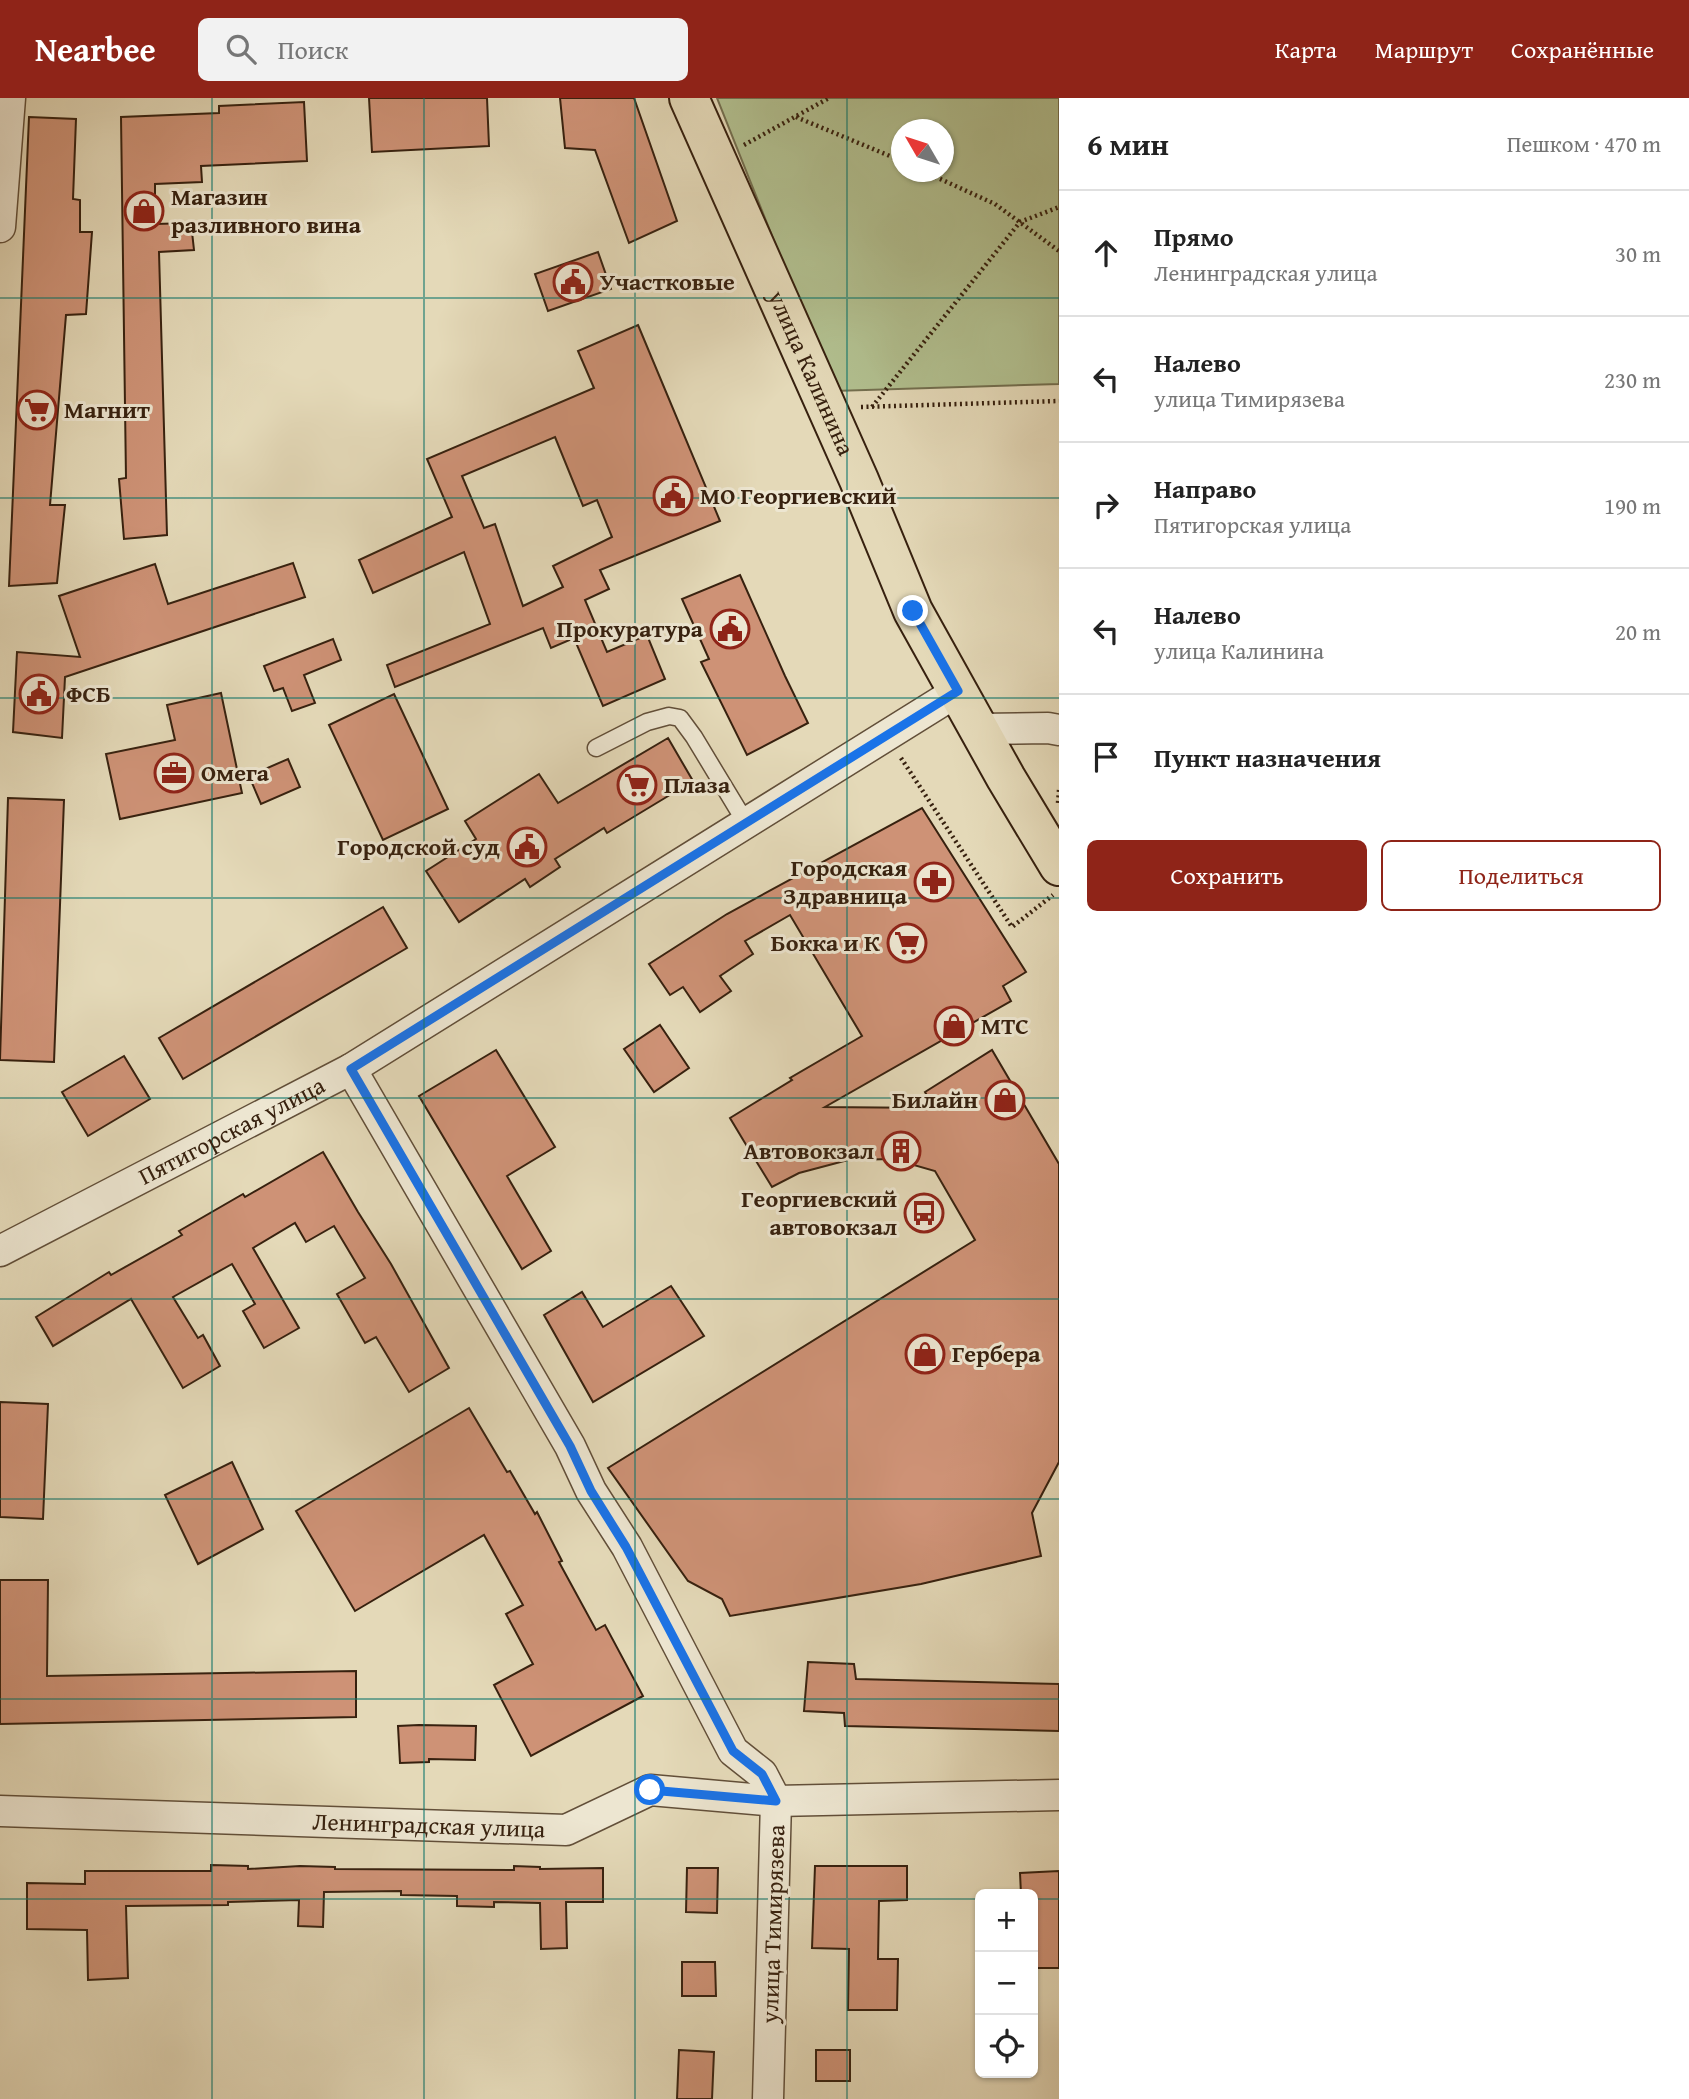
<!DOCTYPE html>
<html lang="ru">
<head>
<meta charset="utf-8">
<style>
	body { margin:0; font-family:"Gentium Book Plus",serif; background:#f2f2f2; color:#222 }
	.controls { position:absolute; right:21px; bottom:21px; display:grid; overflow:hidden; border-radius:10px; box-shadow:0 2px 5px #0004 }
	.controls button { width:63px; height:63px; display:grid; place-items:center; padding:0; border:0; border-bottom:2px solid #e0e0e0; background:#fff; color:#222; font:35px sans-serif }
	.compass { position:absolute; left:891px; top:21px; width:63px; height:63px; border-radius:50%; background:#fff; box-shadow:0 2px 5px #0004; rotate:309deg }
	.stop { position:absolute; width:21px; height:21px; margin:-16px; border:5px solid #1a73e8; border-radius:50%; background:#fff }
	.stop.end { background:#1a73e8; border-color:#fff; box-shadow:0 2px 7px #0008 }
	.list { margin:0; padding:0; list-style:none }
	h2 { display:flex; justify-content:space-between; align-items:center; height:91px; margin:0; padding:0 28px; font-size:30px }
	h2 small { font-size:23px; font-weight:400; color:#767676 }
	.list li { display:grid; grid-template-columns:46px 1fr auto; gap:21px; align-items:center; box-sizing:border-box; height:126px; padding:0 28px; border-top:2px solid #e0e0e0 }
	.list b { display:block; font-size:26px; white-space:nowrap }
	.list p { margin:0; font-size:23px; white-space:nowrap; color:#767676 }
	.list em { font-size:23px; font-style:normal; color:#767676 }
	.actions { display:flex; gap:14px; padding:21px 28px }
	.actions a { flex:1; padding:16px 0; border:2px solid #8f2418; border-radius:10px; text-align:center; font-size:24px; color:#8f2418 }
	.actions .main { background:#8f2418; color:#fff }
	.icon { flex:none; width:38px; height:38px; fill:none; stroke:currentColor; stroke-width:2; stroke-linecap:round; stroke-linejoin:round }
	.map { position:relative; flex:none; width:1059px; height:2001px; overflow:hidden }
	header { display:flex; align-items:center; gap:42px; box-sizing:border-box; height:98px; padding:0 35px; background:#8f2418; color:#fff }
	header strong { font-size:33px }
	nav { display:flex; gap:38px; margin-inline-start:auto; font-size:24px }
	.search { width:490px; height:63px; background:#f2f2f2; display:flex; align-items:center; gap:18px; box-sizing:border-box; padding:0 24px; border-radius:10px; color:#767676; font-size:26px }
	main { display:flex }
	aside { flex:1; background:#fff }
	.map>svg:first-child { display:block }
	.green { fill:#b2c090; stroke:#747050; stroke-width:2; fill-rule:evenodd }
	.building { fill:#ce9276; stroke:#37210f; stroke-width:2; fill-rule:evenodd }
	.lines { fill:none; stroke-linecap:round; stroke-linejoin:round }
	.service-casing { stroke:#624f39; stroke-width:19 }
	.minor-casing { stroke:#624f39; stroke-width:33 }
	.primary-casing { stroke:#37210f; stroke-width:42 }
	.path { stroke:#37210f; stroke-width:4.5; stroke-dasharray:2 3.5; stroke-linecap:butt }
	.service { stroke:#ede6d1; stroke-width:16 }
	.minor { stroke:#ede6d1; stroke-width:30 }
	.primary { stroke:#e4d9b8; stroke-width:38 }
	.route { stroke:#1a73e8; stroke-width:9 }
	.grid { fill:none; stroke:#0f766e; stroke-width:2; stroke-opacity:0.55 }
	.labels { text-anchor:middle; stroke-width:6; stroke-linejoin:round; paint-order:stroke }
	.poi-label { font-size:24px; font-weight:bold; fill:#37210f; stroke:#ede6d1; text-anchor:start }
	.street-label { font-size:24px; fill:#37210f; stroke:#ede6d1 }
</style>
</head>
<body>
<header>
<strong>Nearbee</strong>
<div class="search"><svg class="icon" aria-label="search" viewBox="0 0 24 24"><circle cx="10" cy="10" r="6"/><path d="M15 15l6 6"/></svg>Поиск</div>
<nav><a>Карта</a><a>Маршрут</a><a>Сохранённые</a></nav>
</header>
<main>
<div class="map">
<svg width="1059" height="2001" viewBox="0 0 1059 2001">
	<rect width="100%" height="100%" fill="#e4d9b8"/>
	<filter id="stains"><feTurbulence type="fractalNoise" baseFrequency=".00286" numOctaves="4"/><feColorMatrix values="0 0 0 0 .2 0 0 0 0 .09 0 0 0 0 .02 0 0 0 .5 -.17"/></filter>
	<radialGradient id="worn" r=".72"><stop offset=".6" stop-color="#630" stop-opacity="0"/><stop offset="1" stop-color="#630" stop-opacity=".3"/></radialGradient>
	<path class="green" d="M717,0H1059V286L834,293ZM902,32H944V74H902Z"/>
	<g class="building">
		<path d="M369,0H487L489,48L372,54Z"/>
		<path d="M560,0H634L677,123L629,145L595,52L565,50Z"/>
		<path d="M304,4L307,63L201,68L202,84L155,86V126L191,125L194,152L159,154L167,437L124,441L119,381L126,380L121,19L219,15V8Z"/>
		<path d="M29,19L76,21L73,101L80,102V134H92L86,216L66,217L50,407H65L57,485L9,488Z"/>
		<path d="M598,154L611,191L548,213L535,176Z"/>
		<path d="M638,227L720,423L600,472L609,491L585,502L607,554L647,537L665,581L603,608L574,540L551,550L543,530L395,589L387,567L490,526L464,454L373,495L359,462L452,419L427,361L594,290L578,253ZM555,339L583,408L597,402L612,439L553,468L563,489L523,508L495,426L484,430L462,378Z"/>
		<path d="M293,465L305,499L65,579L62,640L13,634L17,554L80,559L59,498L155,466L168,506Z"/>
		<path d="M740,477L785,578L808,625L747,657L701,564L709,561L682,501Z"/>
		<path d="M333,541L341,562L304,577L315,605L292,613L283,590L274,593L264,568Z"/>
		<path d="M221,595L242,695L120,721L106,656L175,642L167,607Z"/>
		<path d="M394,596L448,711L383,742L329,627Z"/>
		<path d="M668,640L693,683L607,735L604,730L555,761L560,769L530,789L525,781L459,824L426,773L476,741L465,723L539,676L558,705Z"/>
		<path d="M288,661L300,689L261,706L249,678Z"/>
		<path d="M8,700L64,702L54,964L0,962Z"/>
		<path d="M922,710L1026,874L1003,888L1011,903L825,1009L934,1010L925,994L992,952L1059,1066V1364L1032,1415L1041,1458L921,1486L730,1518L722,1501L688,1483L608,1370L975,1142L935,1073L893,1061L848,1062L799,1075L772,1089L745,1045L730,1020L792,982L790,980L862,938L790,817L745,843L753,856L720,878L731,893L700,914L683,889L670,897L649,866L727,816Z"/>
		<path d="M383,809L407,850L183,981L159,940Z"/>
		<path d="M660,927L689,970L654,994L624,951Z"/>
		<path d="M496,952L555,1049L507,1078L551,1153L522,1171L419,998Z"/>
		<path d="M124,958L150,1001L88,1038L62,994Z"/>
		<path d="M323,1054L358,1114L391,1166L449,1270L409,1294L376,1239L365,1245L337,1196L365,1180L334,1128L306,1144L295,1125L253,1150L299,1230L264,1250L243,1213L255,1206L232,1166L173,1199L198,1240L203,1237L220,1268L183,1290L131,1201L53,1248L36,1219L109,1174L111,1177L182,1137L179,1133L243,1096L245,1099Z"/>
		<path d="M671,1188L704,1238L593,1304L544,1217L582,1194L603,1229Z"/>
		<path d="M0,1304L48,1306L43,1421L0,1419Z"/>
		<path d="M469,1310L507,1374L510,1373L535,1416L537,1414L562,1463L559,1464L596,1532L605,1527L643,1598L531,1658L494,1587L533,1566L506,1516L523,1507L484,1437L355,1513L296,1413Z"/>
		<path d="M232,1364L263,1431L198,1466L165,1397Z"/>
		<path d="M0,1482H48L47,1578L356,1573V1619L0,1626Z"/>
		<path d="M808,1564L854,1566L856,1581L1059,1586V1633L845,1628L844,1615L804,1613Z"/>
		<path d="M419,1627L476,1628L475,1662L429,1661V1664L400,1665L398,1628Z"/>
		<path d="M211,1767L248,1768V1771L300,1768L335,1769V1771L514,1772V1768L540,1769V1771L603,1770V1804H566L567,1850L541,1851L540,1805L494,1804V1809L457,1808V1798L401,1797V1793L324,1794L323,1829L298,1828L299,1802L228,1804V1807L126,1808L128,1880L88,1882L87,1832L27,1831V1785L85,1786V1773H211Z"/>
		<path d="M815,1768H907V1802L879,1803L878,1861H898L897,1912H848L849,1851L812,1850Z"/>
		<path d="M687,1770H718L717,1815L686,1814Z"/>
		<path d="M1059,1773V1870H1033V1796H1021L1020,1775Z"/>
		<path d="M682,1864H715L716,1898H682Z"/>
		<path d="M679,1952L714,1954L712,2001H677Z"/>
		<rect x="816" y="1952" width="34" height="31"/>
	</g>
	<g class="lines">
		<defs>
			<path id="service" d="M596,650L647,624L669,618L680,620L694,639L746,725"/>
			<g id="minor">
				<path d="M0,129L10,0"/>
				<path d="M979,631L1048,630L1059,632"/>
				<path d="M351,971L570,1348L591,1393L627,1449L733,1653L762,1676L776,1703L768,2001"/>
				<path id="s1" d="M0,1153L351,971L958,593"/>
				<path id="s2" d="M0,1713L566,1732L650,1692L776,1703L1059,1697"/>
			</g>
			<g id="primary">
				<path id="s3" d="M689,0L859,382L913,513L1006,680L1059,768"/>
			</g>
		</defs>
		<use href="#service" class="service-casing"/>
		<use href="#minor" class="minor-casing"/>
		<use href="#primary" class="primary-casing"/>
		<g class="path">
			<path d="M796,19L902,63"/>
			<path d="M744,47L829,0"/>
			<path d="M925,74L995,106L1059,153"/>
			<path d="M861,309L1059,303"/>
			<path d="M872,309L1020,124L1059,109"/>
			<path d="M901,660L1012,829L1053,797"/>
			<path d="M1058,705L1059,692"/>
		</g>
		<use href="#service" class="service"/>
		<use href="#minor" class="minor"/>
		<use href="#primary" class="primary"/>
	</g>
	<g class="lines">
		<path class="route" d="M650,1692L776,1703L762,1676L733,1653L626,1449L591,1393L570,1348L351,971L958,593L913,513"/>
	</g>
	<path class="grid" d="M212,0V2001M424,0V2001M635,0V2001M847,0V2001M0,200H1059M0,400H1059M0,600H1059M0,800H1059M0,1000H1059M0,1201H1059M0,1401H1059M0,1601H1059M0,1801H980M1033,1801H1059"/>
	<defs>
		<symbol id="shop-ring" viewBox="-11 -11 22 22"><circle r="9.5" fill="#ede6d1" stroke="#8f2418" stroke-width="1.5"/><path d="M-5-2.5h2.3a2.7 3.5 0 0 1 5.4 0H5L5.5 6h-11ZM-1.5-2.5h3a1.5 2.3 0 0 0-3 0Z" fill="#8f2418"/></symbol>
		<symbol id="civic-ring" viewBox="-11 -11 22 22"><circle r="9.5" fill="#ede6d1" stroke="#8f2418" stroke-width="1.5"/><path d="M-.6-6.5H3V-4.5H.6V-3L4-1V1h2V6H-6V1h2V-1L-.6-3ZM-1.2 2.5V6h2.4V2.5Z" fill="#8f2418"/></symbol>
		<symbol id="supermarket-ring" viewBox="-11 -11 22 22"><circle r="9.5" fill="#ede6d1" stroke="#8f2418" stroke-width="1.5"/><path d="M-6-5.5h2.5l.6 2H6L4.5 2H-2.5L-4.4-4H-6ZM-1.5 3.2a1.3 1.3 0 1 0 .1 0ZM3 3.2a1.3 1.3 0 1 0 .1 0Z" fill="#8f2418"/></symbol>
		<symbol id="office-ring" viewBox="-11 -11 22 22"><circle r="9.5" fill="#ede6d1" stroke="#8f2418" stroke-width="1.5"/><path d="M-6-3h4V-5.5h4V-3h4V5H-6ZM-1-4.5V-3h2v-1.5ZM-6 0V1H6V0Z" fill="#8f2418"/></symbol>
		<symbol id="pharmacy-ring" viewBox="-11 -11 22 22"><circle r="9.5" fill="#ede6d1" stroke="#8f2418" stroke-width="1.5"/><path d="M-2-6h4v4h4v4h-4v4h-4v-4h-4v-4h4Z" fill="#8f2418"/></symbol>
		<symbol id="building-ring" viewBox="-11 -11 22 22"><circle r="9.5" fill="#ede6d1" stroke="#8f2418" stroke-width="1.5"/><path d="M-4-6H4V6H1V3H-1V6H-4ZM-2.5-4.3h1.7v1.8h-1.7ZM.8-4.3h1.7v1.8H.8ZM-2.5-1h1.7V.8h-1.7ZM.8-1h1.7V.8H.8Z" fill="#8f2418"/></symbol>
		<symbol id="bus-ring" viewBox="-11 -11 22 22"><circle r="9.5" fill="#ede6d1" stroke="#8f2418" stroke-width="1.5"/><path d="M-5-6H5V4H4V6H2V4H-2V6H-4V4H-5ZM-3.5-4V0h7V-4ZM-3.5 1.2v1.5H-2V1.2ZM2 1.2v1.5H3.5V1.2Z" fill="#8f2418"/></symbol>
	</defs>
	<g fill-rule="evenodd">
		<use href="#shop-ring" x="122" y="91" width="44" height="44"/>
		<use href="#civic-ring" x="551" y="162" width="44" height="44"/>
		<use href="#supermarket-ring" x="15" y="290" width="44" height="44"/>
		<use href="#civic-ring" x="651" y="376" width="44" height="44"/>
		<use href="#civic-ring" x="708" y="509" width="44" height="44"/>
		<use href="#civic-ring" x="17" y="574" width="44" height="44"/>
		<use href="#office-ring" x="152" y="653" width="44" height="44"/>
		<use href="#supermarket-ring" x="615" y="665" width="44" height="44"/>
		<use href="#civic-ring" x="505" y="727" width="44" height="44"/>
		<use href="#pharmacy-ring" x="912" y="762" width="44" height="44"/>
		<use href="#supermarket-ring" x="885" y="823" width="44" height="44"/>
		<use href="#shop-ring" x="932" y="906" width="44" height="44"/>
		<use href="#shop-ring" x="983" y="980" width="44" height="44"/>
		<use href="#building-ring" x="879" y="1031" width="44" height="44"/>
		<use href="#bus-ring" x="902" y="1093" width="44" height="44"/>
		<use href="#shop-ring" x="903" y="1234" width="44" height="44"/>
	</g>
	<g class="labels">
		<g class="poi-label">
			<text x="171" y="107">Магазин<tspan x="171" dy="28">разливного вина</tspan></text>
			<text x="600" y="192">Участковые</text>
			<text x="64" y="320">Магнит</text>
			<text x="700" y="406">МО Георгиевский</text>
			<text x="703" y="539" text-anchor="end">Прокуратура</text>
			<text x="66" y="604">ФСБ</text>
			<text x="201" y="683">Омега</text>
			<text x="664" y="695">Плаза</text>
			<text x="500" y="757" text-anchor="end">Городской суд</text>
			<text x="907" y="778" text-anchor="end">Городская<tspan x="907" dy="28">Здравница</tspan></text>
			<text x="880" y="853" text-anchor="end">Бокка и К</text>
			<text x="981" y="936">МТС</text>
			<text x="978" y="1010" text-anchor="end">Билайн</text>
			<text x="874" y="1061" text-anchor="end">Автовокзал</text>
			<text x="897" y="1109" text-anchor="end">Георгиевский<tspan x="897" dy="28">автовокзал</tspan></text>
			<text x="952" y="1264">Гербера</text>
		</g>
		<g class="street-label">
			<text dy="8" stroke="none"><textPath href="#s3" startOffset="301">улица Калинина</textPath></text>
			<text dy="8" stroke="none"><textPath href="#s1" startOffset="261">Пятигорская улица</textPath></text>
			<text dy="8" stroke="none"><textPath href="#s2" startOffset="429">Ленинградская улица</textPath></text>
			<text transform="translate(773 1826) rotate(-88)" y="8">улица Тимирязева</text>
		</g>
	</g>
	<rect width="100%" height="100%" filter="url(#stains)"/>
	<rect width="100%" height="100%" fill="url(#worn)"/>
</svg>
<div class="controls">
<button>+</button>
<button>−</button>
<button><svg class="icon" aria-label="locate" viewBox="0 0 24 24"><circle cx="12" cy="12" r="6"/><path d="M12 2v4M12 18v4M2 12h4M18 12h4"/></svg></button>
</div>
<svg class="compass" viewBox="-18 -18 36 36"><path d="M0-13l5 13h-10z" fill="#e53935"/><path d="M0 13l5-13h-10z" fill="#767676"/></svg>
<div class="stop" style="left:650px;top:1692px"></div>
<div class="stop end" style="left:913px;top:513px"></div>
</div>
<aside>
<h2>6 мин<small>Пешком · 470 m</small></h2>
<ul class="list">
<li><svg class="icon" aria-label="ahead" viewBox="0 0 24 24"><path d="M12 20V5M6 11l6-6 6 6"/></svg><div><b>Прямо</b><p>Ленинградская улица</p></div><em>30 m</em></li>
<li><svg class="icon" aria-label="left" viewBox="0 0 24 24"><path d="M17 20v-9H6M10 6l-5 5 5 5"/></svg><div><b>Налево</b><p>улица Тимирязева</p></div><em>230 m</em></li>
<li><svg class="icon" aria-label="right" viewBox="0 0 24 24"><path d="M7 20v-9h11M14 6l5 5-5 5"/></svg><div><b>Направо</b><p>Пятигорская улица</p></div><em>190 m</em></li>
<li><svg class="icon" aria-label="left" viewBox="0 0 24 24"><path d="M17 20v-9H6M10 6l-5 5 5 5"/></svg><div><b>Налево</b><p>улица Калинина</p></div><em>20 m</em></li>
<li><svg class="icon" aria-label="arrive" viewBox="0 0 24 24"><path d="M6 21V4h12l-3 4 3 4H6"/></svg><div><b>Пункт назначения</b></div></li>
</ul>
<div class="actions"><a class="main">Сохранить</a><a>Поделиться</a></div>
</aside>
</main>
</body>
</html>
